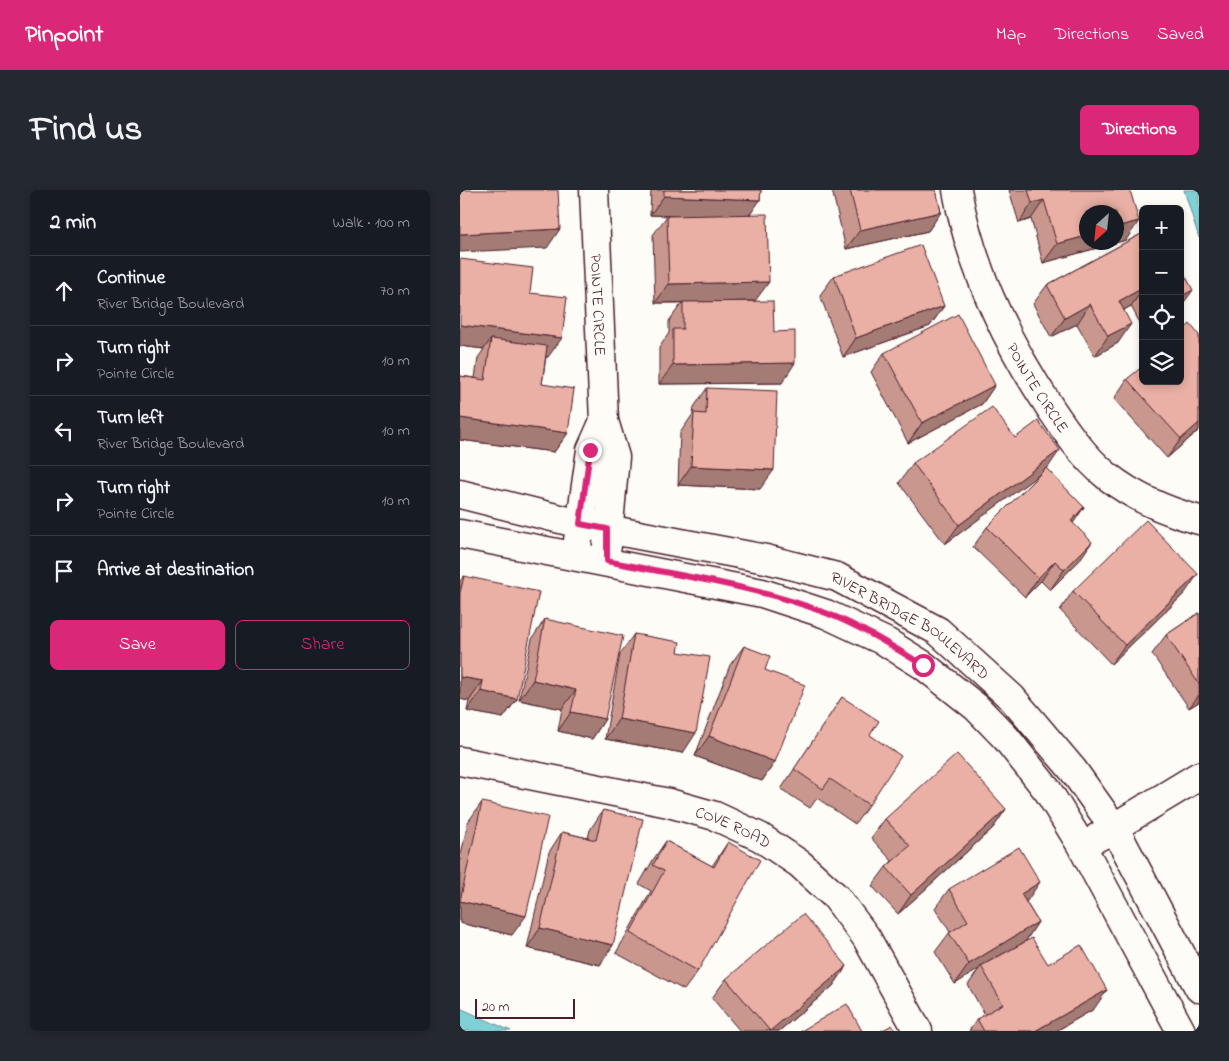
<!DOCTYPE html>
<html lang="en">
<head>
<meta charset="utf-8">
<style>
	body { margin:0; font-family:"Indie Flower",sans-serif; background:#242831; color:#f1f3f6 }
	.controls { position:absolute; right:15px; top:15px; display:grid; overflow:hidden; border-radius:8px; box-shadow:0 2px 8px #0003 }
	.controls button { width:45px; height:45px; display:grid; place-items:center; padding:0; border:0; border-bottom:1px solid #363941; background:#171b24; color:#f1f3f6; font:25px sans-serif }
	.compass { position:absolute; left:619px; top:15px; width:45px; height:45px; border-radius:50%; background:#171b24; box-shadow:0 2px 8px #0003; rotate:207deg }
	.scale { position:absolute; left:15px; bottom:12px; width:100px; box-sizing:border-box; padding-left:5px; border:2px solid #4a1f2b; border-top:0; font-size:14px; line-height:18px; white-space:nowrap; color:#4a1f2b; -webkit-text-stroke:4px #fdfcf7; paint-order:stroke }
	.stop { position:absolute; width:15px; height:15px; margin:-11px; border:4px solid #db2777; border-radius:50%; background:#fff }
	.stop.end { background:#db2777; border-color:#fff; box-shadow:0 1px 5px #0008 }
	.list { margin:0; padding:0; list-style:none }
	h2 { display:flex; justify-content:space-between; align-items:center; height:65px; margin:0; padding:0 20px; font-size:21px }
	h2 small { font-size:16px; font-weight:400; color:#9ea1a6 }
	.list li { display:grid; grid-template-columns:32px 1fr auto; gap:15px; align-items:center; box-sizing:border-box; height:70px; padding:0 20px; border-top:1px solid #363941 }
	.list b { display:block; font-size:19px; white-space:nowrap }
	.list p { margin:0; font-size:16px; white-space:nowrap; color:#9ea1a6 }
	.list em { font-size:16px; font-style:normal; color:#9ea1a6 }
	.actions { display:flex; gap:10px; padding:15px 20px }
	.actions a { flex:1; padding:11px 0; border:1px solid #db2777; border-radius:8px; text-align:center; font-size:18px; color:#db2777 }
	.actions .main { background:#db2777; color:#fff }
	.icon { flex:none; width:28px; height:28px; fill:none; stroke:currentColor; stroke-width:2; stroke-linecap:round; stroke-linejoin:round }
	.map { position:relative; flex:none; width:739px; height:841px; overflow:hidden; border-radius:8px }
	header { display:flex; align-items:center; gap:30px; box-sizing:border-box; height:70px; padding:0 25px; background:#db2777; color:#fff }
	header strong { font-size:24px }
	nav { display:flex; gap:28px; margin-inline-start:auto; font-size:18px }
	.intro { display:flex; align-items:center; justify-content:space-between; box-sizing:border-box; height:120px; padding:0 30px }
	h1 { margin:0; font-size:35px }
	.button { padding:12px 22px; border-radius:8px; background:#db2777; color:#fff; font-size:18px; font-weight:700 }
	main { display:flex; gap:30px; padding:0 30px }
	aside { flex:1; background:#171b24; border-radius:8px; box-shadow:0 2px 8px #0003 }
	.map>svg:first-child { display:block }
	.water { fill:#7fd1d6; stroke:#6a8a92 }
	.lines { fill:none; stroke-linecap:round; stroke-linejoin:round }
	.minor-casing { stroke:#4a1f2b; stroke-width:31 }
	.minor { stroke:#fdfcf7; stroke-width:28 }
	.wall { fill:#c9978e; stroke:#4a1f2b }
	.shaded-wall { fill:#a47b74; stroke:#4a1f2b }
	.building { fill:#eab0a5; stroke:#4a1f2b }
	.route { stroke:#db2777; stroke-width:6 }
	.labels { text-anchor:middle; stroke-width:4; stroke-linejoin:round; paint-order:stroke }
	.street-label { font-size:16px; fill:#4a1f2b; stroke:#fdfcf7 }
</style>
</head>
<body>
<header>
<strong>Pinpoint</strong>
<nav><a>Map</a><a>Directions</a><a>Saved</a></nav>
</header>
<div class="intro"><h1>Find us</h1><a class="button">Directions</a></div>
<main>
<aside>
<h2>2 min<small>Walk · 100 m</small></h2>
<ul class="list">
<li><svg class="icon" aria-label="ahead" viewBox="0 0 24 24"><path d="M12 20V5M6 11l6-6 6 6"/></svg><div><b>Continue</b><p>River Bridge Boulevard</p></div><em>70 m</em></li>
<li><svg class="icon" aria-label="right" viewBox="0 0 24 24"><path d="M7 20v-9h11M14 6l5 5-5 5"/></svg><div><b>Turn right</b><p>Pointe Circle</p></div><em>10 m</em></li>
<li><svg class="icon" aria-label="left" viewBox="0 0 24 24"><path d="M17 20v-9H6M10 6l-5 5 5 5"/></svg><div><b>Turn left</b><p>River Bridge Boulevard</p></div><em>10 m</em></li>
<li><svg class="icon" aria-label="right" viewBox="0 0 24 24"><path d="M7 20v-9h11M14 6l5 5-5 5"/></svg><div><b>Turn right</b><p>Pointe Circle</p></div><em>10 m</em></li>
<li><svg class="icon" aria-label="arrive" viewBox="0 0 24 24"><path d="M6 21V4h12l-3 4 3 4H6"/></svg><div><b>Arrive at destination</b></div></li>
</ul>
<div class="actions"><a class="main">Save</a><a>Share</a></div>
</aside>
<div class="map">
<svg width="739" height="841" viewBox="0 0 739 841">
	<rect width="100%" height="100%" fill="#fdfcf7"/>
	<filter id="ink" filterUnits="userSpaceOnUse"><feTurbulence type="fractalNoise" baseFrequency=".02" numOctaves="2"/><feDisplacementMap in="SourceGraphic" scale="10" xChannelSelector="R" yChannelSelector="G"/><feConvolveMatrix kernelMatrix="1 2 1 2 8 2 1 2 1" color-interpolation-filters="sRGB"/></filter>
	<g filter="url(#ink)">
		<g class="water">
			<path d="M724,0H739V48Z"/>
			<path d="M0,818L51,841H0Z"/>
		</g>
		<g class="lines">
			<defs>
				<g id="minor">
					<path id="s1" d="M134,0L144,231L155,267L147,356"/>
					<path id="s2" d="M497,0C511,79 547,153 591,219C607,243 624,267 647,286C675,308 705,321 739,330"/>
					<path id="s3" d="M0,304L120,334L306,369L377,387L478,441L552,508L613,580L655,639L739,798"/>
					<path d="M0,344L302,403L366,424L426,452L463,475L516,517L546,548L588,601L621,655L721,841"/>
					<path d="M118,351L131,260L144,231"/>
					<path id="s4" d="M0,571L209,613L255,626L300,647L340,674L376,707L406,747L458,841"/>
					<path d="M638,647L739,586"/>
				</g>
			</defs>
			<use href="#minor" class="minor-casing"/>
			<use href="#minor" class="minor"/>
		</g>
		<g class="wall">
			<path d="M191,0H301L300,10L290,24L295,111L314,142L322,193L199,194V158L209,143V131L222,113H195L193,45L207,26H209L190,25Z"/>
			<path d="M372,0H476L481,22L468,41L386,59Z"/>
			<path d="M549,0H670L666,50L583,73L571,29L559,33Z"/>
			<path d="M683,43V139L671,116L664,120L658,153L635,166L617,134L591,147L573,114L587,95Z"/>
			<path d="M374,86L484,116L470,136L383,167L360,105Z"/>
			<path d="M70,103L88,167H86L82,194L108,243L94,262L0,250V186L15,188L18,168L24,159L0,156Z"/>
			<path d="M739,145V240L707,268L654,209L667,189Z"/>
			<path d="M424,163L535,195L522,214L448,253L411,182Z"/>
			<path d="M247,198L300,299L218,295L220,243L233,224L234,217Z"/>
			<path d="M555,248L624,317L613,333L619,371L590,400L581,391L565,407L513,357L527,337L582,282L485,354L439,293L453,273Z"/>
			<path d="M4,386L57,509L43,528L7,521L9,511L0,509V391Z"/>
			<path d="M613,401L725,403L651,474L600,420Z"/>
			<path d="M739,423V512L729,518L692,464L706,445Z"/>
			<path d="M85,429L145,529L132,549L98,541L102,519L59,510L72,449Z"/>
			<path d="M174,444L218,462L223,563L145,549L160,464Z"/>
			<path d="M284,456L305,480L315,572L302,591L235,566L270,475Z"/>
			<path d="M382,507L410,545L409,615L395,634L357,608L350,618L321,599Z"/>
			<path d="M22,612L52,745L0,733V669L8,632Z"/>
			<path d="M546,619L533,638L438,724L412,696L426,677L432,671L411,648L425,629Z"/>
			<path d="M143,620L153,755L140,775L67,758L89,662L102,642L128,648L130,640Z"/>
			<path d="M206,651L252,676L268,652L238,781L224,800L156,763L191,701L179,694L193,670Z"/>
			<path d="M489,699L567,711L566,712L578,732L565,752L634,819L596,841H509L517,829L525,825L508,795L519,779L495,794L475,762L490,742L475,718Z"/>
			<path d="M387,776L373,796L319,841H280L252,808L266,789Z"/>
		</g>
		<g class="shaded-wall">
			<path d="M204,6L300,10L287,29L190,25Z"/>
			<path d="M584,10L571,29L559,33L572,13Z"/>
			<path d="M481,22L468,41L386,59L400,40Z"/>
			<path d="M679,31L666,50L583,73L597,54L626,46V52H656V37Z"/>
			<path d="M100,39L87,58L0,62V44Z"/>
			<path d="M309,92L295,111L195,113L209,94Z"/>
			<path d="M683,98V99L671,116L645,130L659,111Z"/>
			<path d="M733,100L720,118V107Z"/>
			<path d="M630,114L617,134L591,147L605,128Z"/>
			<path d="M484,116L470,136L383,167L396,148Z"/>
			<path d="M671,134L658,153L635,166L648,146Z"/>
			<path d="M0,135L102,148L88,167L30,160L31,149L24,159L0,156Z"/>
			<path d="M335,173L322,193L199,194L213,175Z"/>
			<path d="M535,195L522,214L448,253L462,233Z"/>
			<path d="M0,228L108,243L94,262L0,250Z"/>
			<path d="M739,233V240L707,268L721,249Z"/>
			<path d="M600,260L587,279L485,354L499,335Z"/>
			<path d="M231,276L314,280L300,299L218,295Z"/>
			<path d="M624,317L611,336V331Z"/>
			<path d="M632,352L619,371L590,400L604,380Z"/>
			<path d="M595,371L581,391L565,407L578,388Z"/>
			<path d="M738,384L725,403L651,474L665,455Z"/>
			<path d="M0,487L23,491L9,511L0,509Z"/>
			<path d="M73,490L116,500L102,519L59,510Z"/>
			<path d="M21,501L57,509L43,528L7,521Z"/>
			<path d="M739,505V512L729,518Z"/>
			<path d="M111,522L145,529L132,549L98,541Z"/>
			<path d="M159,529L236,543L223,563L145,549Z"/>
			<path d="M249,546L315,572L302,591L235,566Z"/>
			<path d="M546,619L533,638L438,724L451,705Z"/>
			<path d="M580,692L567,711L548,723L561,704Z"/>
			<path d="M0,711L66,726L52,745L0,733Z"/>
			<path d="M578,732L565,752L521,776L519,779L495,794L509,774Z"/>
			<path d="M80,738L153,755L140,775L67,758Z"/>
			<path d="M387,776L373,796L319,841H309Z"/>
			<path d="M647,800L634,819L596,841H575Z"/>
		</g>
		<g class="building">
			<path d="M0,0H98L100,39L0,44Z"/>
			<path d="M204,0H301L300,10L204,6Z"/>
			<path d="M390,0H476L481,22L400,40Z"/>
			<path d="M568,0H670L679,31L656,37V22H626V46L597,54L584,10L572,13Z"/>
			<path d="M307,24L309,92L209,94L207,26Z"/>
			<path d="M683,43V98L659,111L671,134L648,146L630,114L605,128L587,95Z"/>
			<path d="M461,55L484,116L396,148L374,86Z"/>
			<path d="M0,69L73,78L70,103L107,107L102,148L0,135Z"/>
			<path d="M720,76L733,100L720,107Z"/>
			<path d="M313,111L314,142L335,141V173L213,175V139H223V112Z"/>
			<path d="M498,124L535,195L462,233L424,163Z"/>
			<path d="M730,134L739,145V233L721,249L667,189L683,176V191H720V143Z"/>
			<path d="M31,149L87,156L82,194L114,199L108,243L0,228V186L25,190Z"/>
			<path d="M247,198L317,201L314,280L231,276L234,223L246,224Z"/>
			<path d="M532,217L555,248L578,231L600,260L499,335L453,273Z"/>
			<path d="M586,278L624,317L611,331L632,352L604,380L595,371L578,388L527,337Z"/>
			<path d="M686,330L738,384L665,455L613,401Z"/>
			<path d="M4,386L79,402L57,509L21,501L23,491L0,487V403Z"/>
			<path d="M739,423V494L706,445Z"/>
			<path d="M85,429L163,446L145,529L111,522L116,500L73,490Z"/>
			<path d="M174,444L220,452L218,462L250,467L236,543L159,529Z"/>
			<path d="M284,456L310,466L305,480L345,495L315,572L249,546Z"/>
			<path d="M382,507L419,531L410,545L441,566L409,615L370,589L363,599L334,579Z"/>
			<path d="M497,564L546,619L451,705L426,677L450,656L425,629Z"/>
			<path d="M22,612L88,627L66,726L0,711Z"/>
			<path d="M143,620L183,629L153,755L80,738L102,642L136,650Z"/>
			<path d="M206,651L254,677L268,652L300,670L238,781L170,743L204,681L193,675Z"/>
			<path d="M559,657L580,692L561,704L578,732L509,774L489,743L508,731L489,699Z"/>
			<path d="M343,724L387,776L310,841L266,789Z"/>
			<path d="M572,748L588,774L621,755L647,800L575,841H524L517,829L543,814L521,776Z"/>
			<path d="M387,814L402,841H341Z"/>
			<path d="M432,835L435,841H421Z"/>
		</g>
	</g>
	<g class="lines" filter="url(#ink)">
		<path class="route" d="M130,260L120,334L147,339V371C220,386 296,396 366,423C400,436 432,456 463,475"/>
	</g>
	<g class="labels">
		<g class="street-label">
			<text dy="6" stroke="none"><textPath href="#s1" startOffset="115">POINTE CIRCLE</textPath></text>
			<text dy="6" stroke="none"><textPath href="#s2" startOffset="215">POINTE CIRCLE</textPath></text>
			<text dy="6" stroke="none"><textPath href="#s3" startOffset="474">RIVER BRIDGE BOULEVARD</textPath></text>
			<text dy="6" stroke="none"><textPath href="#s4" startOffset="282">COVE ROAD</textPath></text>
		</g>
	</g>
</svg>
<div class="controls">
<button>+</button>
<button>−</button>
<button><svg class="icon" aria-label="locate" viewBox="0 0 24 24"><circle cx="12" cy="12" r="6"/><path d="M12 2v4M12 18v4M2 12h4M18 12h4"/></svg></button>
<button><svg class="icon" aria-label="layers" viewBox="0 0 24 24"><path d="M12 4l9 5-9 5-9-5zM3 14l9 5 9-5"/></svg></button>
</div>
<svg class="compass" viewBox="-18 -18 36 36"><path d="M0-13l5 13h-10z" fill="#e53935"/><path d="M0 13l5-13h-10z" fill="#9ea1a6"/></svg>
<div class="scale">20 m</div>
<div class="stop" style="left:463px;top:475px"></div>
<div class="stop end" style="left:130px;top:260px"></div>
</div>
</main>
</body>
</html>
